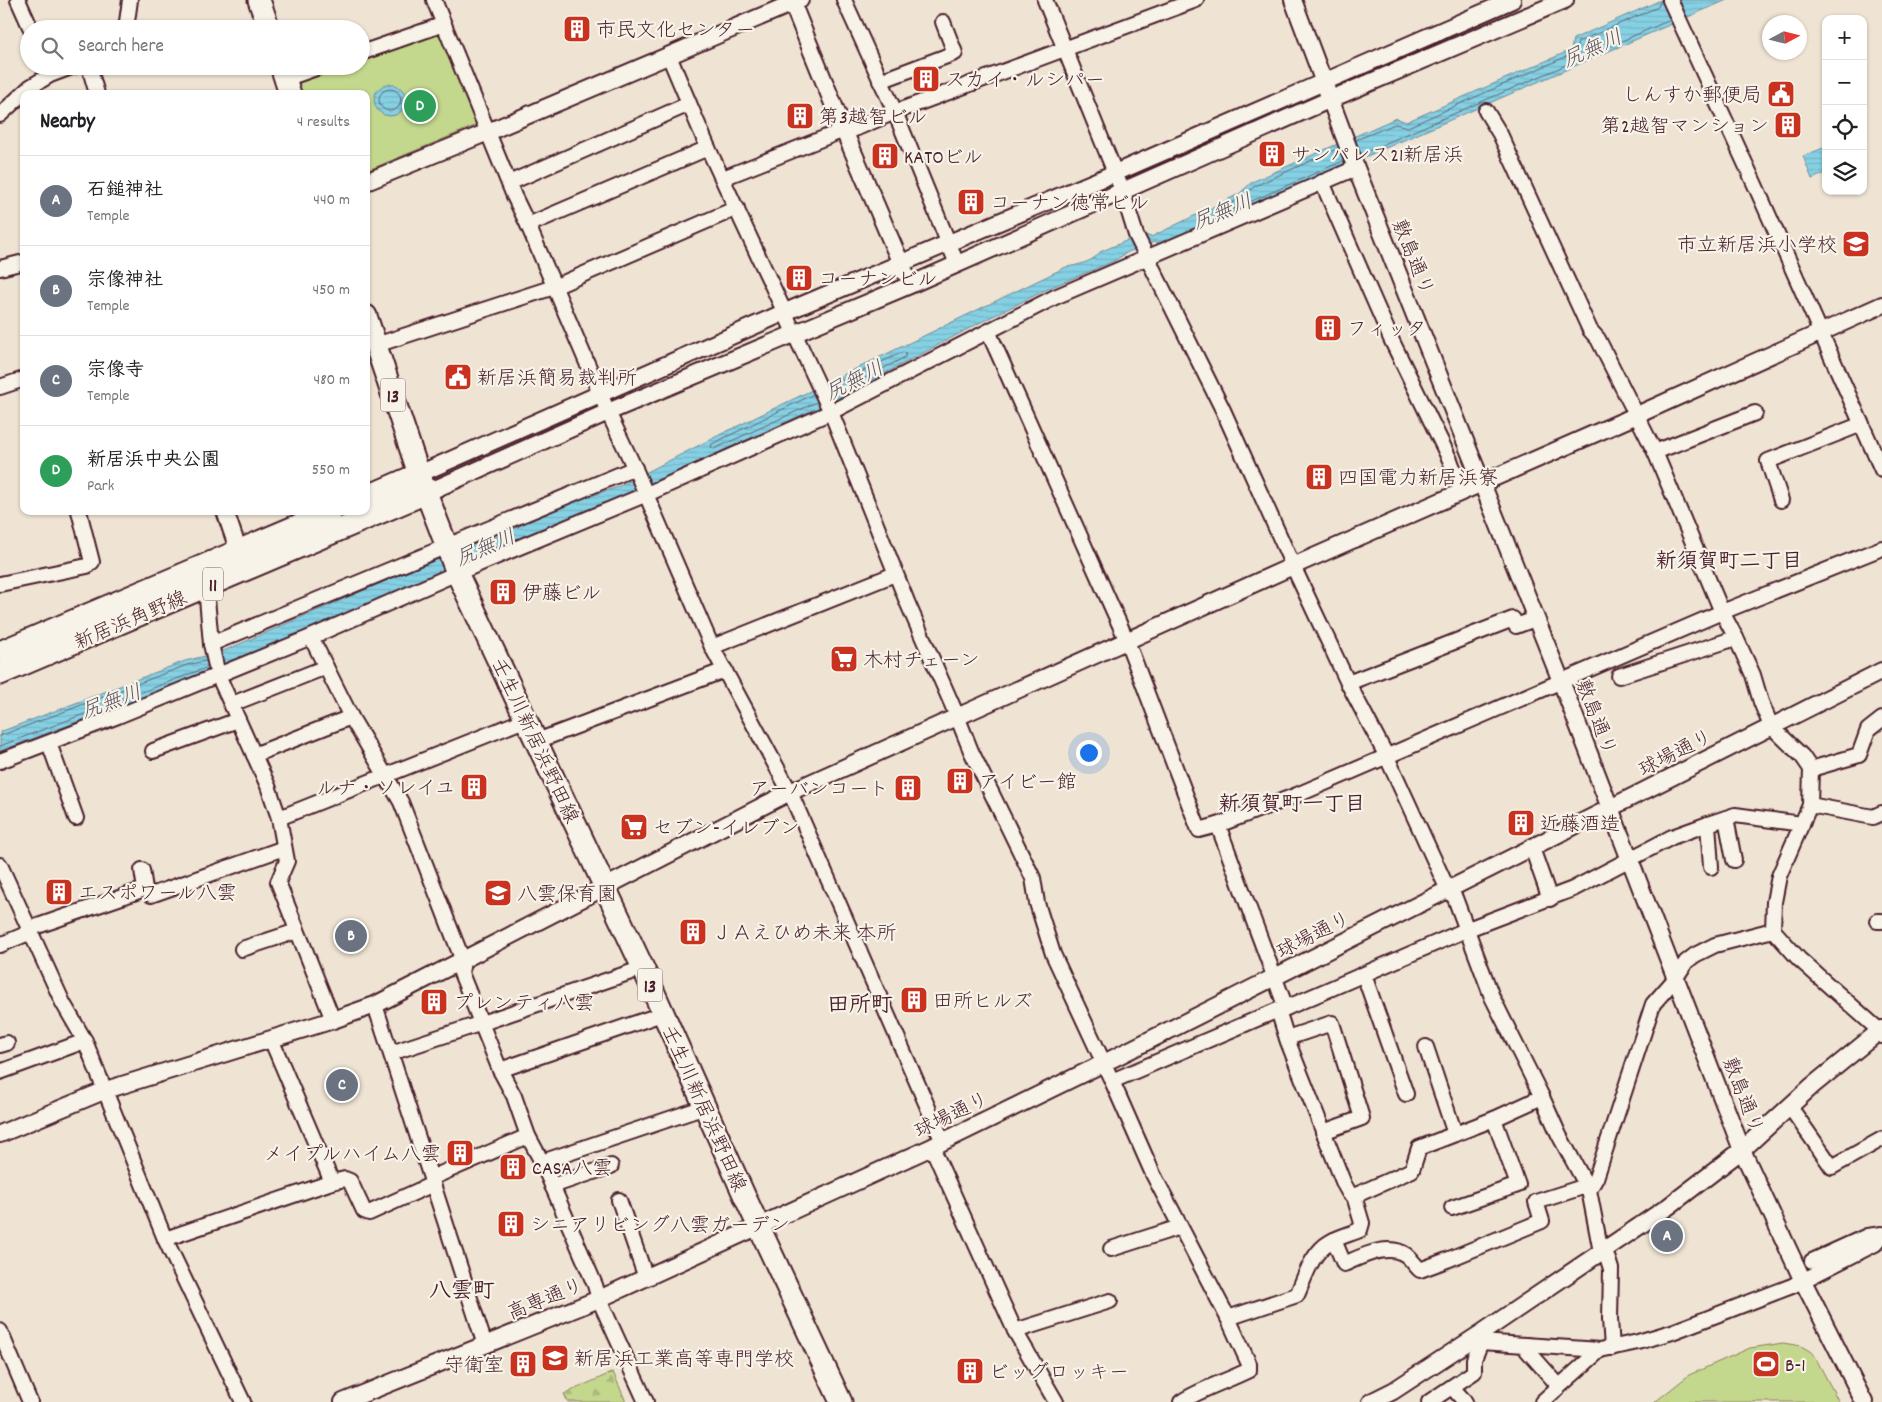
<!DOCTYPE html>
<html lang="en">
<head>
<meta charset="utf-8">
<style>
	body { margin:0; font-family:Dekko,"Klee One",sans-serif; background:#f2f2f2; color:#202124 }
	.controls { position:absolute; right:15px; top:15px; display:grid; overflow:hidden; border-radius:10px; box-shadow:0 1px 4px #0004 }
	.controls button { width:45px; height:45px; display:grid; place-items:center; padding:0; border:0; border-bottom:1px solid #e0e0e0; background:#fff; color:#202124; font:25px sans-serif }
	.compass { position:absolute; left:1762px; top:15px; width:45px; height:45px; border-radius:50%; background:#fff; box-shadow:0 1px 4px #0004; rotate:83deg }
	.you { position:absolute; left:1088px; top:752px; width:18px; height:18px; margin:-12px; border:4px solid #fff; border-radius:50%; background:#1a73e8; box-shadow:0 0 0 8px #1a73e833 }
	.badge { display:grid; place-items:center; width:32px; height:32px; border-radius:50%; background:#c8321e; color:#fff; font-size:16px; font-weight:700 }
	.pin { position:absolute; translate:-50% -50%; border:2px solid #fff; box-shadow:0 1px 5px #0006 }
	.list { margin:0; padding:0; list-style:none }
	h2 { display:flex; justify-content:space-between; align-items:center; height:65px; margin:0; padding:0 20px; font-size:21px }
	h2 small { font-size:16px; font-weight:400; color:#757577 }
	.list li { display:grid; grid-template-columns:32px 1fr auto; gap:15px; align-items:center; box-sizing:border-box; height:90px; padding:0 20px; border-top:1px solid #e0e0e0 }
	.list b { display:block; font-size:19px; white-space:nowrap }
	.list p { margin:0; font-size:16px; white-space:nowrap; color:#757577 }
	.list em { font-size:16px; font-style:normal; color:#757577 }
	.icon { flex:none; width:28px; height:28px; fill:none; stroke:currentColor; stroke-width:2; stroke-linecap:round; stroke-linejoin:round }
	.map { position:relative; flex:none; width:1882px; height:1402px; overflow:hidden }
	.search { position:absolute; background:#fff; box-shadow:0 1px 4px #0004; left:20px; top:20px; width:350px; height:55px; display:flex; align-items:center; gap:12px; box-sizing:border-box; padding:0 18px; border-radius:28px; color:#757577; font-size:19px }
	.panel { position:absolute; background:#fff; box-shadow:0 1px 4px #0004; left:20px; top:90px; width:350px; height:425px; border-radius:10px }
	.map>svg:first-child { display:block }
	.forest { fill:url(#forest-firs); stroke:#877c5c }
	.park { fill:#c4d88d; stroke:#877c5c }
	.water { fill:url(#water-rules); stroke:#6d8a9a }
	.lines { fill:none; stroke-linecap:round; stroke-linejoin:round }
	.shore { stroke:#626675; stroke-width:1 }
	.minor-casing { stroke:#4a1f2b; stroke-width:18 }
	.tertiary-casing { stroke:#4a1f2b; stroke-width:20 }
	.primary-casing { stroke:#4a1f2b; stroke-width:25 }
	.minor { stroke:#f7f3e8; stroke-width:14 }
	.tertiary { stroke:#f7f3e8; stroke-width:16 }
	.primary { stroke:#f7f3e8; stroke-width:21 }
	.labels { text-anchor:middle; stroke-width:4.5; stroke-linejoin:round; paint-order:stroke }
	.shield { fill:#f7f3e8; stroke:#7e5f64; stroke-width:1 }
	.shield-label { font-size:19px; font-weight:bold; fill:#4a1f2b }
	.poi-label { font-size:20px; fill:#4a1f2b; stroke:#f7f3e8; text-anchor:start }
	.street-label { font-size:20px; fill:#4a1f2b; stroke:#f7f3e8 }
	.water-label { font-size:21px; font-style:italic; fill:#5c5462; stroke:#f7f3e8 }
	.neighbourhood-label { font-size:21px; font-weight:bold; fill:#4a1f2b; stroke:#f7f3e8 }
	.quarter-label { font-size:22px; font-weight:bold; fill:#4a1f2b; stroke:#f7f3e8 }
</style>
</head>
<body>
<div class="map">
<svg width="1882" height="1402" viewBox="0 0 1882 1402">
	<defs>
		<pattern id="forest-firs" width="22" height="20" patternUnits="userSpaceOnUse" patternTransform="scale(1.25)"><rect width="22" height="20" fill="#c4d88d"/><path d="M5 1l3.5 6h-7zM16 11l3.5 6h-7z" fill="#aab97a"/></pattern>
		<pattern id="water-rules" width="6" height="5" patternUnits="userSpaceOnUse" patternTransform="scale(1.25)"><rect width="6" height="5" fill="#85d1e4"/><path d="M0 2.5h6" fill="none" stroke="#74b3c4"/></pattern>
	</defs>
	<rect width="100%" height="100%" fill="#efe4d3"/>
	<filter id="ink" filterUnits="userSpaceOnUse"><feTurbulence type="fractalNoise" baseFrequency=".02" numOctaves="2"/><feDisplacementMap in="SourceGraphic" scale="10" xChannelSelector="R" yChannelSelector="G"/><feConvolveMatrix kernelMatrix="1 2 1 2 8 2 1 2 1" color-interpolation-filters="sRGB"/></filter>
	<g filter="url(#ink)">
		<path class="forest" d="M613,1372L626,1402H568L564,1394Z"/>
		<g class="park">
			<path d="M441,31L479,119L477,125L366,171V94H300L297,83L299,79L337,66H361V58Z"/>
			<path d="M1783,1343L1801,1346L1813,1353L1839,1402H1655L1689,1375L1750,1348Z"/>
		</g>
		<g class="water">
			<path d="M1661,0H1727L1164,244L1154,242L1128,252L1114,261L1052,287L983,321L837,399L640,488L463,562L205,674L0,751V732L185,661L221,652L460,549L496,537L569,503L618,487L715,437L1066,267C1076,266 1095,261 1100,252L1142,234L1151,237L1239,194L1252,182L1396,118L1406,122L1571,50L1573,39Z"/>
			<circle cx="390" cy="100" r="16"/>
			<path d="M1826,147V173L1812,179L1803,156Z"/>
		</g>
		<g class="lines">
			<g class="shore">
				<circle cx="390" cy="100" r="11"/>
				<path d="M1356,140L1395,124L1408,127L1572,54L1576,51L1578,42L1658,7L1661,0"/>
				<path d="M1339,148L1255,186L1241,198L1202,217L1201,220L1204,222L1343,161"/>
				<path d="M1361,154L1670,20"/>
				<path d="M828,387L903,352L906,353L905,357L832,396"/>
				<path d="M814,394L712,444L711,447L714,449L817,402"/>
				<path d="M0,736L187,665L206,661"/>
				<path d="M0,746L208,667"/>
			</g>
			<defs>
				<g id="minor">
					<path d="M18,0L31,29"/>
					<path d="M434,0L514,196L528,225L608,412L636,471L712,647L790,792L943,1142"/>
					<path d="M844,0L895,112L957,264"/>
					<path d="M1045,0L1122,190L1136,235L1223,410L1293,566L1348,683L1386,755L1448,890L1455,898L1492,997L1542,1097L1559,1135L1589,1190L1601,1252"/>
					<path d="M1670,0L1756,187L1882,470"/>
					<path d="M126,29L130,0"/>
					<path d="M361,53L444,24"/>
					<path d="M669,56L708,148L831,412L908,604L957,716L971,751L1033,878L1037,903L1053,954L1112,1081L1278,1010L1288,1042L1344,1184L1349,1193L1354,1196"/>
					<path d="M89,66L97,94"/>
					<path d="M285,79L322,66"/>
					<path d="M880,81L955,53L943,22"/>
					<path d="M1486,111L1500,134L1590,330L1598,339L1655,452L1722,612L1736,638L1753,675L1761,702L1771,726L1802,756L1811,769L1810,805L1779,876L1774,902L1773,930L1799,959L1880,1031L1882,1036"/>
					<path d="M0,115L30,87L50,75L74,66"/>
					<path d="M845,133L895,112L1196,0"/>
					<path d="M723,178L844,130"/>
					<path d="M1322,182L1391,339L1450,460L1462,492"/>
					<path d="M509,183L689,104"/>
					<path d="M528,225L708,148"/>
					<path d="M0,268L24,262"/>
					<path d="M989,333L1127,641L1199,830L1218,825L1286,1008L1278,1010"/>
					<path d="M376,345L554,287L737,208"/>
					<path d="M0,387L24,379"/>
					<path d="M1655,452L1755,413"/>
					<path d="M1781,500L1768,461L1862,424"/>
					<path d="M79,511L92,562"/>
					<path d="M0,584L87,566"/>
					<path d="M206,587L211,644L218,675L268,786L279,818L287,861L278,882L333,1020"/>
					<path d="M311,637L351,717L401,802L463,961L461,973L500,1070L514,1096L528,1136L542,1162L595,1285L599,1299L646,1402"/>
					<path d="M211,644L635,468"/>
					<path d="M712,647L895,574"/>
					<path d="M1619,676L1736,638"/>
					<path d="M1348,683L1513,619L1516,626L1535,619"/>
					<path d="M232,704L326,667"/>
					<path d="M537,741L725,670"/>
					<path d="M49,743L76,818"/>
					<path d="M153,751L238,720"/>
					<path d="M254,755L351,717"/>
					<path d="M0,761L118,716L311,637L457,573L647,494L831,412L1055,297L1356,168"/>
					<path d="M1811,769L1859,755L1868,730L1882,719"/>
					<path d="M1810,805L1873,817L1882,813"/>
					<path d="M279,818L527,719"/>
					<path d="M1726,818L1734,860"/>
					<path d="M1218,825L1297,795L1722,612L1882,548"/>
					<path d="M1532,848L1550,899"/>
					<path d="M0,865L63,1003L85,1041L165,1239L243,1402"/>
					<path d="M1711,867L1708,824L1735,815L1802,824"/>
					<path d="M151,895L284,848"/>
					<path d="M1877,921H1882"/>
					<path d="M29,929L145,889L142,870"/>
					<path d="M0,945L31,932"/>
					<path d="M242,949L297,931"/>
					<path d="M1364,975L1406,1094"/>
					<path d="M375,1005L485,1345"/>
					<path d="M1286,1008L1468,929L1573,889L1672,837L1708,824"/>
					<path d="M1287,1038L1332,1023L1362,1118L1323,1132"/>
					<path d="M271,1039L332,1182"/>
					<path d="M0,1045L7,1043"/>
					<path d="M1426,1047L1455,1134"/>
					<path d="M391,1053L482,1023L643,968"/>
					<path d="M500,1070L662,1014"/>
					<path d="M0,1072L85,1041"/>
					<path d="M1112,1081L1153,1174L1228,1318"/>
					<path d="M1790,1107L1832,1167L1882,1139"/>
					<path d="M932,1147L1015,1331L1056,1402"/>
					<path d="M542,1162L705,1107"/>
					<path d="M431,1178L528,1136"/>
					<path d="M552,1186L611,1166"/>
					<path d="M1589,1190L1596,1178L1653,1004L1675,979L1686,962L1695,955L1715,945L1773,930"/>
					<path d="M619,1200L646,1278"/>
					<path d="M1452,1208L1518,1185L1494,1119"/>
					<path d="M165,1239L332,1182L345,1179L350,1181L364,1211L369,1213L433,1184"/>
					<path d="M1334,1240L1344,1264C1361,1257 1388,1242 1406,1255C1411,1259 1415,1265 1420,1270L1447,1260L1542,1221L1536,1202L1586,1186"/>
					<path d="M1111,1249L1180,1227"/>
					<path d="M1605,1250L1611,1269L1610,1319L1612,1348"/>
					<path d="M1812,1261L1867,1236L1882,1234"/>
					<path d="M0,1331L30,1402"/>
					<path d="M1015,1331L1110,1301"/>
					<path d="M1472,1339L1481,1342L1600,1350L1638,1342L1672,1332L1792,1286L1875,1244L1882,1236"/>
					<path d="M1526,1345L1527,1350L1559,1386"/>
					<path d="M1452,1387L1465,1402"/>
					<path d="M1181,1402C1201,1389 1227,1381 1249,1370V1364L1228,1318L1297,1295C1305,1277 1312,1252 1330,1242C1339,1237 1350,1234 1360,1230L1362,1223L1354,1196L1412,1170L1419,1148L1494,1119L1542,1097"/>
					<path d="M1429,1402L1474,1372V1359L1481,1342"/>
					<path d="M1542,1402L1600,1350"/>
				</g>
				<g id="tertiary">
					<path d="M791,0L845,133L905,273"/>
					<path d="M1293,0L1356,168L1561,681L1742,1150L1803,1281L1864,1402"/>
					<path d="M366,182L488,132L800,0"/>
					<path d="M419,474L783,313L1115,173L1512,0"/>
					<path d="M426,493L608,412L910,285L1331,99L1565,0"/>
					<path d="M225,511L242,561"/>
					<path d="M0,1134L106,1090L333,1020L375,1005L790,792L1293,566L1637,415L1882,305"/>
					<path d="M343,1402L599,1299L932,1147L1104,1063L1882,671"/>
					<path d="M1371,1402L1393,1391L1480,1334L1669,1206L1742,1150L1812,1086L1882,1029"/>
				</g>
				<g id="primary">
					<path d="M259,0L269,29"/>
					<path d="M281,66L290,94"/>
					<path d="M366,316L419,474L457,573L643,968L745,1197L841,1402"/>
					<path d="M366,497L419,474"/>
					<path d="M0,652L332,511"/>
					<path d="M0,674L426,493"/>
				</g>
			</defs>
			<use href="#minor" class="minor-casing"/>
			<use href="#tertiary" class="tertiary-casing"/>
			<use href="#primary" class="primary-casing"/>
			<use href="#minor" class="minor"/>
			<use href="#tertiary" class="tertiary"/>
			<use href="#primary" class="primary"/>
		</g>
	</g>
	<defs>
		<symbol id="building-square" viewBox="-11 -11 22 22"><rect x="-9" y="-9" width="18" height="18" rx="4" fill="#c8321e" stroke="#f7f3e8"/><path d="M-4-6H4V6H1V3H-1V6H-4ZM-2.5-4.3h1.7v1.8h-1.7ZM.8-4.3h1.7v1.8H.8ZM-2.5-1h1.7V.8h-1.7ZM.8-1h1.7V.8H.8Z" fill="#fff"/></symbol>
		<symbol id="civic-square" viewBox="-11 -11 22 22"><rect x="-9" y="-9" width="18" height="18" rx="4" fill="#c8321e" stroke="#f7f3e8"/><path d="M-.6-6.5H3V-4.5H.6V-3L4-1V1h2V6H-6V1h2V-1L-.6-3ZM-1.2 2.5V6h2.4V2.5Z" fill="#fff"/></symbol>
		<symbol id="school-square" viewBox="-11 -11 22 22"><rect x="-9" y="-9" width="18" height="18" rx="4" fill="#c8321e" stroke="#f7f3e8"/><path d="M0-5L7-2L0 1L-7-2ZM-4 1L0 2.5L4 1V4Q0 6-4 4Z" fill="#fff"/></symbol>
		<symbol id="supermarket-square" viewBox="-11 -11 22 22"><rect x="-9" y="-9" width="18" height="18" rx="4" fill="#c8321e" stroke="#f7f3e8"/><path d="M-6-5.5h2.5l.6 2H6L4.5 2H-2.5L-4.4-4H-6ZM-1.5 3.2a1.3 1.3 0 1 0 .1 0ZM3 3.2a1.3 1.3 0 1 0 .1 0Z" fill="#fff"/></symbol>
		<symbol id="university-square" viewBox="-11 -11 22 22"><rect x="-9" y="-9" width="18" height="18" rx="4" fill="#c8321e" stroke="#f7f3e8"/><path d="M0-5L7-2L0 1L-7-2ZM-4 1L0 2.5L4 1V4Q0 6-4 4Z" fill="#fff"/></symbol>
		<symbol id="stadium-square" viewBox="-11 -11 22 22"><rect x="-9" y="-9" width="18" height="18" rx="4" fill="#c8321e" stroke="#f7f3e8"/><path d="M0-5a6.5 5 0 1 0 0 10a6.5 5 0 1 0 0-10ZM-3.5-1.8h7v3.6h-7Z" fill="#fff"/></symbol>
	</defs>
	<g fill-rule="evenodd">
		<use href="#building-square" x="561" y="13" width="32" height="32"/>
		<use href="#building-square" x="910" y="63" width="32" height="32"/>
		<use href="#civic-square" x="1765" y="78" width="32" height="32"/>
		<use href="#building-square" x="784" y="100" width="32" height="32"/>
		<use href="#building-square" x="1772" y="109" width="32" height="32"/>
		<use href="#building-square" x="1256" y="138" width="32" height="32"/>
		<use href="#building-square" x="869" y="140" width="32" height="32"/>
		<use href="#building-square" x="955" y="186" width="32" height="32"/>
		<use href="#school-square" x="1840" y="228" width="32" height="32"/>
		<use href="#building-square" x="783" y="262" width="32" height="32"/>
		<use href="#building-square" x="1312" y="312" width="32" height="32"/>
		<use href="#civic-square" x="442" y="361" width="32" height="32"/>
		<use href="#building-square" x="1303" y="461" width="32" height="32"/>
		<use href="#building-square" x="487" y="576" width="32" height="32"/>
		<use href="#supermarket-square" x="828" y="643" width="32" height="32"/>
		<use href="#building-square" x="944" y="765" width="32" height="32"/>
		<use href="#building-square" x="458" y="771" width="32" height="32"/>
		<use href="#building-square" x="892" y="772" width="32" height="32"/>
		<use href="#building-square" x="1505" y="807" width="32" height="32"/>
		<use href="#supermarket-square" x="618" y="811" width="32" height="32"/>
		<use href="#building-square" x="43" y="876" width="32" height="32"/>
		<use href="#school-square" x="482" y="877" width="32" height="32"/>
		<use href="#building-square" x="677" y="916" width="32" height="32"/>
		<use href="#building-square" x="898" y="984" width="32" height="32"/>
		<use href="#building-square" x="418" y="986" width="32" height="32"/>
		<use href="#building-square" x="444" y="1137" width="32" height="32"/>
		<use href="#building-square" x="497" y="1151" width="32" height="32"/>
		<use href="#building-square" x="495" y="1208" width="32" height="32"/>
		<use href="#university-square" x="539" y="1342" width="32" height="32"/>
		<use href="#building-square" x="507" y="1348" width="32" height="32"/>
		<use href="#stadium-square" x="1750" y="1348" width="32" height="32"/>
		<use href="#building-square" x="954" y="1355" width="32" height="32"/>
	</g>
	<g class="labels">
		<g class="shield">
			<rect x="380.5" y="378.5" width="25" height="33" rx="4"/>
			<rect x="203" y="567.5" width="20" height="33" rx="4"/>
			<rect x="637.5" y="968.5" width="25" height="33" rx="4"/>
		</g>
		<g class="shield-label">
			<text x="393" y="402">13</text>
			<text x="213" y="591">11</text>
			<text x="650" y="992">13</text>
		</g>
		<g class="poi-label">
			<text x="596" y="36">市民文化センター</text>
			<text x="945" y="86">スカイ・ルシパー</text>
			<text x="1762" y="101" text-anchor="end">しんすか郵便局</text>
			<text x="819" y="123">第3越智ビル</text>
			<text x="1769" y="132" text-anchor="end">第2越智マンション</text>
			<text x="1291" y="161">サンパレス21新居浜</text>
			<text x="904" y="163">KATOビル</text>
			<text x="990" y="209">コーナン徳常ビル</text>
			<text x="1837" y="251" text-anchor="end">市立新居浜小学校</text>
			<text x="818" y="285">コーナンビル</text>
			<text x="1347" y="335">フィッタ</text>
			<text x="477" y="384">新居浜簡易裁判所</text>
			<text x="1338" y="484">四国電力新居浜寮</text>
			<text x="522" y="599">伊藤ビル</text>
			<text x="863" y="666">木村チェーン</text>
			<text x="979" y="788">アイビー館</text>
			<text x="455" y="794" text-anchor="end">ルナ・ソレイユ</text>
			<text x="889" y="795" text-anchor="end">アーバンコート</text>
			<text x="1540" y="830">近藤酒造</text>
			<text x="653" y="834">セブン-イレブン</text>
			<text x="78" y="899">エスポワール八雲</text>
			<text x="517" y="900">八雲保育園</text>
			<text x="712" y="939">ＪＡえひめ未来 本所</text>
			<text x="933" y="1007">田所ヒルズ</text>
			<text x="453" y="1009">プレンティ八雲</text>
			<text x="441" y="1160" text-anchor="end">メイプルハイム八雲</text>
			<text x="532" y="1174">CASA八雲</text>
			<text x="530" y="1231">シニアリビング八雲ガーデン</text>
			<text x="574" y="1365">新居浜工業高等専門学校</text>
			<text x="504" y="1371" text-anchor="end">守衛室</text>
			<text x="1785" y="1371">B-1</text>
			<text x="989" y="1378">ビッグロッキー</text>
		</g>
		<g class="street-label">
			<text transform="translate(1414 257) rotate(68)" y="7">敷島通り</text>
			<text transform="translate(130 619) rotate(-23)" y="7">新居浜角野線</text>
			<text transform="translate(1597 717) rotate(69)" y="7">敷島通り</text>
			<text transform="translate(536 740) rotate(65)" y="7">壬生川新居浜野田線</text>
			<text transform="translate(1675 752) rotate(-27)" y="7">球場通り</text>
			<text transform="translate(1313 934) rotate(-27)" y="7">球場通り</text>
			<text transform="translate(1744 1095) rotate(69)" y="7">敷島通り</text>
			<text transform="translate(705 1108) rotate(66)" y="7">壬生川新居浜野田線</text>
			<text transform="translate(951 1114) rotate(-26)" y="7">球場通り</text>
			<text transform="translate(545 1298) rotate(-22)" y="7">高専通り</text>
		</g>
		<g class="water-label">
			<text transform="translate(1592 48) rotate(-24)" y="7">尻無川</text>
			<text transform="translate(1222 211) rotate(-22)" y="7">尻無川</text>
			<text transform="translate(854 380) rotate(-27)" y="7">尻無川</text>
			<text transform="translate(485 547) rotate(-23)" y="7">尻無川</text>
			<text transform="translate(111 701) rotate(-20)" y="7">尻無川</text>
		</g>
		<g class="neighbourhood-label">
			<text x="1729" y="567">新須賀町二丁目</text>
			<text x="1292" y="810">新須賀町一丁目</text>
		</g>
		<g class="quarter-label">
			<text x="860" y="1011">田所町</text>
			<text x="462" y="1297">八雲町</text>
		</g>
	</g>
</svg>
<div class="controls">
<button>+</button>
<button>−</button>
<button><svg class="icon" aria-label="locate" viewBox="0 0 24 24"><circle cx="12" cy="12" r="6"/><path d="M12 2v4M12 18v4M2 12h4M18 12h4"/></svg></button>
<button><svg class="icon" aria-label="layers" viewBox="0 0 24 24"><path d="M12 4l9 5-9 5-9-5zM3 14l9 5 9-5"/></svg></button>
</div>
<svg class="compass" viewBox="-18 -18 36 36"><path d="M0-13l5 13h-10z" fill="#e53935"/><path d="M0 13l5-13h-10z" fill="#757577"/></svg>
<div class="you"></div>
<div class="pin badge" style="left:1667px;top:1236px;background:#6b7280">A</div>
<div class="pin badge" style="left:351px;top:936px;background:#6b7280">B</div>
<div class="pin badge" style="left:342px;top:1085px;background:#6b7280">C</div>
<div class="pin badge" style="left:420px;top:106px;background:#2e9e5b">D</div>
<div class="search"><svg class="icon" aria-label="search" viewBox="0 0 24 24"><circle cx="10" cy="10" r="6"/><path d="M15 15l6 6"/></svg>Search here</div>
<section class="panel">
<h2>Nearby<small>4 results</small></h2>
<ul class="list">
<li><span class="badge" style="background:#6b7280">A</span><div><b>石鎚神社</b><p>Temple</p></div><em>440 m</em></li>
<li><span class="badge" style="background:#6b7280">B</span><div><b>宗像神社</b><p>Temple</p></div><em>450 m</em></li>
<li><span class="badge" style="background:#6b7280">C</span><div><b>宗像寺</b><p>Temple</p></div><em>480 m</em></li>
<li><span class="badge" style="background:#2e9e5b">D</span><div><b>新居浜中央公園</b><p>Park</p></div><em>550 m</em></li>
</ul>
</section>
</div>
</body>
</html>
